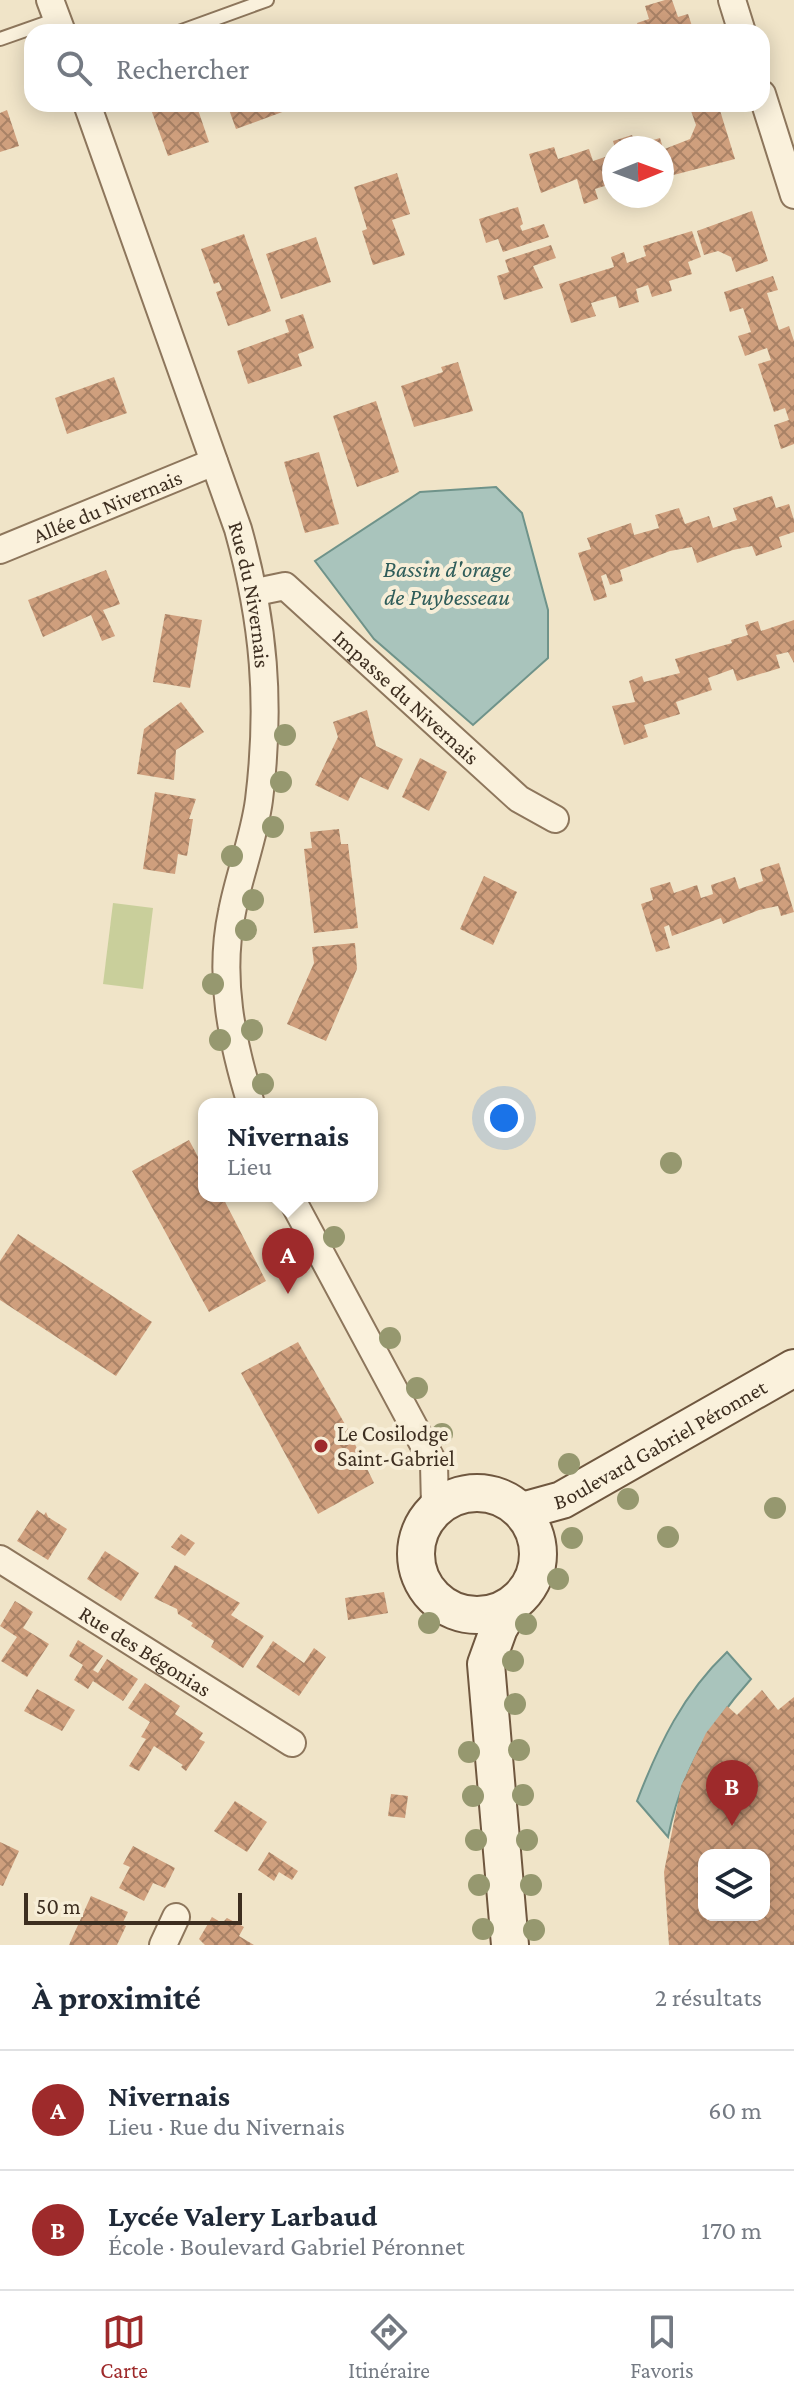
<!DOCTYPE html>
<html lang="fr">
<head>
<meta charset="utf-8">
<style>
	body { margin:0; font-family:"Crimson Pro",serif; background:#f6f6f7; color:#1f2937 }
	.controls { position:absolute; right:24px; bottom:24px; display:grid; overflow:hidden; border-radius:16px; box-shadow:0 4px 20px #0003 }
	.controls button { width:72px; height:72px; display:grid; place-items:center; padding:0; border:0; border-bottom:2px solid #e0e1e3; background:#fff; color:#1f2937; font:40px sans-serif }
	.compass { position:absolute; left:602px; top:136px; width:72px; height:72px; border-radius:50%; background:#fff; box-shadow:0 4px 20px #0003; rotate:89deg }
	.scale { position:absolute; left:24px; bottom:20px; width:218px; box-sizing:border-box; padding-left:8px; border:4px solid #3d2e20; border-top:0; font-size:22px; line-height:28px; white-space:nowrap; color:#3d2e20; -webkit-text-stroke:6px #f7eed8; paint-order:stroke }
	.you { position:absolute; left:504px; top:1118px; width:28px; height:28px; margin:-20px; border:6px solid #fff; border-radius:50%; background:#1a73e8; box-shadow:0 0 0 12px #1a73e833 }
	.badge { display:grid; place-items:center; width:52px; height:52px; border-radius:50%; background:#9e2a2b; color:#fff; font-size:26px; font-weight:700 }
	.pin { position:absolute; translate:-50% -66px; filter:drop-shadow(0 2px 4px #0008) }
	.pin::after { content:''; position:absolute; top:42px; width:28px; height:24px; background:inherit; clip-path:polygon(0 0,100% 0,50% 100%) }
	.popup { position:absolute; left:198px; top:1098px; width:180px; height:104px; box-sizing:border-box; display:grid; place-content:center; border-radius:16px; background:#fff; filter:drop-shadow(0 2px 6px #0005); font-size:26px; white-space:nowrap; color:#747a83 }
	.popup b { font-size:30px; color:#1f2937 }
	.popup::after { content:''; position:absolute; left:50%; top:100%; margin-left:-16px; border:16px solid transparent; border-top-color:#fff }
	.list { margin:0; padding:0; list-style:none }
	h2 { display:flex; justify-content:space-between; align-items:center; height:104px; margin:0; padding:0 32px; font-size:34px }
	h2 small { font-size:26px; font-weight:400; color:#747a83 }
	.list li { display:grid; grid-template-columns:52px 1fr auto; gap:24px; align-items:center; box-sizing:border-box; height:120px; padding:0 32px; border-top:2px solid #e0e1e3 }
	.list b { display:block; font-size:30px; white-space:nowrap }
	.list p { margin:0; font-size:26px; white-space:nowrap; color:#747a83 }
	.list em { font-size:26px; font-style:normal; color:#747a83 }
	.icon { flex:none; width:44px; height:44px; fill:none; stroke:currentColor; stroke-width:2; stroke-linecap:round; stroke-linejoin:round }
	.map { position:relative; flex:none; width:794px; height:1945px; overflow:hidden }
	.search { position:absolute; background:#fff; box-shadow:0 4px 20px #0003; left:24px; right:24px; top:24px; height:88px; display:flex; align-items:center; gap:20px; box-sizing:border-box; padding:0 28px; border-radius:24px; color:#747a83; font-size:30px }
	.sheet { height:344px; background:#fff }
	nav { display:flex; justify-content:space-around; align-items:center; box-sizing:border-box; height:112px; border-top:2px solid #e0e1e3; background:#fff; font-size:22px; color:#747a83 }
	nav a { display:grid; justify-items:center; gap:4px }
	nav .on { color:#9e2a2b }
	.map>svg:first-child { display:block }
	.pitch { fill:#c9cf9b }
	.water { fill:#a9c4bc; stroke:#6f938a; stroke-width:2 }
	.building { fill:url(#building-cross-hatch); fill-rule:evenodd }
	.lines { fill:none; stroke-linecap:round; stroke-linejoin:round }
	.service-casing { stroke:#8d765c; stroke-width:16 }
	.minor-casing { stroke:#8d765c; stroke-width:30 }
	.secondary-casing { stroke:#6f573f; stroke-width:40 }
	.service { stroke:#faf1dc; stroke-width:12 }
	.minor { stroke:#faf1dc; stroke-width:26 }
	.secondary { stroke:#faf1dc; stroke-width:36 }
	.tree { fill:#96986f }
	.poi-dot { fill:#9e2a2b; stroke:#f7eed8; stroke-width:3 }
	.labels { text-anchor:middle; stroke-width:8; stroke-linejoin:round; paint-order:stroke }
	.street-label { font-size:22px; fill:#3d2e20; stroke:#f7eed8 }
	.poi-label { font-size:22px; fill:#3d2e20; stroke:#f7eed8; text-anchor:start }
	.water-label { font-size:24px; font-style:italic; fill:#2f5d5a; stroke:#f7eed8 }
</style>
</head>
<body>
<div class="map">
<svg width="794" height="1945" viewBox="0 0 794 1945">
	<defs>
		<pattern id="building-cross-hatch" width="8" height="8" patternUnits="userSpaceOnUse" patternTransform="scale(2)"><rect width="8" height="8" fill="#cf9f7d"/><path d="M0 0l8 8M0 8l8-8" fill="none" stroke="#a98266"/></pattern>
	</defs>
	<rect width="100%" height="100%" fill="#f0e4c8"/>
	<path class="pitch" d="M113,903L153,908L143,989L103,984Z"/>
	<g class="water">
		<path d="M496,487L522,513L548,610V658L473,725L374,639L315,561L420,492Z"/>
		<path d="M727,1652L751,1679C708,1727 681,1773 668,1837L637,1801C659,1744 683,1694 727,1652Z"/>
	</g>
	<g class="building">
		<path d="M665,0H672L678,17L688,14L694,32H640L637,23L649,19L645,6Z"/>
		<path d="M149,104H196L209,142L168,156Z"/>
		<path d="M227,104H283L285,111L236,129Z"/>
		<path d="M718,104L735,159L662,178V150L690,139L696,125L691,111Z"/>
		<path d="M7,110L19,146L0,152V113Z"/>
		<path d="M632,135L636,145L660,138L663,148H615L613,141Z"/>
		<path d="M554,147L558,159L589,149L593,161L614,154V183L595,189L598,199L584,204L577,179L541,193L529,154Z"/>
		<path d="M397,173L410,214L392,220L405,255L373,265L362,231L367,229L354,187Z"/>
		<path d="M518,207L523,224L520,226L522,231L544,224L549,237L503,252L498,239L486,243L479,219Z"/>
		<path d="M752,211L768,261L736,272L731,257L718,251L704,255L697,231Z"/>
		<path d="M692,231L701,257L688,262L692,274L669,281L672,291L652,297L648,285L636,289L639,302L619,308L616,296L591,303L596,316L571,323L559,284L614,267L611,257L624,252L627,263L646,256L643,246Z"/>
		<path d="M244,234L271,311L228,326L216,292L222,290L219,282L214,284L201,249Z"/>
		<path d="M316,237L331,282L281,299L266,254Z"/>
		<path d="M551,245L556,258L533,266L543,288L504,300L497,276L509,272L505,260Z"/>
		<path d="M773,276L778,290L767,293L775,318L779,330L789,326L794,341V444L781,449L774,425L789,420L785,408L774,412L758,364L771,360L767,348L745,356L738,336L751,332L743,308L730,312L724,292Z"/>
		<path d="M303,314L314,348L298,354L302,366L248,384L237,351L289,332L285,320Z"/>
		<path d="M458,362L473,411L414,427L401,386L443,372L441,367Z"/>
		<path d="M114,377L127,413L67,434L55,398Z"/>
		<path d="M376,401L399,472L357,487L333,416Z"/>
		<path d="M319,452L339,524L305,533L284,462Z"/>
		<path d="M772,496L776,508L789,504L794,520V532L779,537L782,547L756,556L752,546L733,550L697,563L692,547L670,551L620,570L623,581L610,585L606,574L601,576L607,597L594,601L578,553L591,549L587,538L631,523L634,535L659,528L655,515L679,508L685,524L709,516L713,528L737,520L733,508Z"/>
		<path d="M106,570L120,604L103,610L115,636L102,641L91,615L43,637L28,600Z"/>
		<path d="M165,614L202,620L190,688L153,682Z"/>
		<path d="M794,620V663L788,652L776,655L780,668L737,681L733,669L708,678L712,690L676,702L680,714L644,725L648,737L624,745L612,706L635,702L629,681L642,676L644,682L680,673L675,659L732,643L731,640L748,635L745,625L758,621L761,631Z"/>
		<path d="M181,702L204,732L176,750L174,780L137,774L144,729Z"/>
		<path d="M367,710L376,746L403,759L388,790L360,777L348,801L315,785L338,737L333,722Z"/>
		<path d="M420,758L447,772L429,811L402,797Z"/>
		<path d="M155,792L196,799L189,819H193L187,856L178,854L175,874L143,869Z"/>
		<path d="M339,829L341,844H348L358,928L314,933L304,849L312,848L310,832Z"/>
		<path d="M779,863L794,912L781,916L778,906L759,910L723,924L721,918L672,936L669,925L664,927L670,948L656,952L641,904L653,900L650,888L670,882L674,893L697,885L701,898L713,894L711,885L735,877L739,889L763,881L760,869Z"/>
		<path d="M484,876L517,892L493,945L460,929Z"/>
		<path d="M355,943L357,969L326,1041L287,1024L314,963L312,947Z"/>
		<path d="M189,1140L204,1168V1196H222L266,1281L209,1312L132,1171Z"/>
		<path d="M18,1234L152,1322L116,1376L0,1300V1261Z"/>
		<path d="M298,1342L346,1426L374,1483L318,1514L241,1373Z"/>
		<path d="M37,1510L44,1515L46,1512L48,1517L67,1529L48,1560L17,1541Z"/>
		<path d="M181,1534L195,1543L185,1556L171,1547Z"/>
		<path d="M105,1551L139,1573L121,1601L87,1579Z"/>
		<path d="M175,1565L240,1603L231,1615L264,1636L243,1668L211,1647L214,1641L191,1626L193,1623L178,1614L177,1609L154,1598Z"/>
		<path d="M384,1592L388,1613L348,1620L345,1598Z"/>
		<path d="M15,1601L33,1612L23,1628L49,1644L27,1677L1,1661L17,1637L0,1626Z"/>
		<path d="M78,1640L103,1656L93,1670L98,1673L107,1659L138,1679L123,1701L93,1681L88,1689L74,1680L83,1665L69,1656Z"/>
		<path d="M273,1641L304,1663L314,1648L326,1657L299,1696L256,1667Z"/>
		<path d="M145,1683L180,1706L175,1714L203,1733L199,1739L205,1742L186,1771L181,1767L183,1765L154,1746L139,1771L129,1766L146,1739L141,1737L150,1722L128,1708Z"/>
		<path d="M37,1689L75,1710L62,1731L24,1711Z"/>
		<path d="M762,1690L778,1710L794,1697V1945H669L664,1872L681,1786L706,1733L727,1706L737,1715ZM704,1855H764V1915H704Z"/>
		<path d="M391,1794L408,1796L405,1818L388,1816Z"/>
		<path d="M235,1801L267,1822L247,1852L214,1831Z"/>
		<path d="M0,1842L19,1851L3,1886L0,1885Z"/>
		<path d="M133,1846L175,1868L165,1888L153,1883L144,1901L119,1888L130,1867L123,1864Z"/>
		<path d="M269,1852L298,1871L292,1880L279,1872L274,1881L258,1870Z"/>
		<path d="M91,1896L128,1912L122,1924L126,1926L117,1945H69Z"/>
		<path d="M212,1917L222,1923L227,1918L244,1927L239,1936L254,1945H205L199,1939Z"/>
	</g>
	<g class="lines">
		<defs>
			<g id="service">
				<path d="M179,32L267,0"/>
				<path d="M0,39L57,19"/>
			</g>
			<g id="minor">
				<path d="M50,0L62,32"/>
				<path d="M732,0L742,32"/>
				<path d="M762,94L794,195"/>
				<path id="s1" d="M87,104L238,529C264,622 271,703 259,800C254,838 239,875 232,912C218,977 232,1042 251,1104"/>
				<path id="s2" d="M0,550L214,462"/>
				<path id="s3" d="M256,592L285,586L519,799L555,819"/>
				<path d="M290,1196L434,1464L435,1507"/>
				<path id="s4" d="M0,1559L292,1743"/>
				<path d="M163,1945L176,1917"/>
			</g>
			<g id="secondary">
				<circle cx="477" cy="1554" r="61"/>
				<path id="s5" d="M522,1511L562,1500L794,1368"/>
				<path d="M510,1945L486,1664L499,1628L512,1606"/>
			</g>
		</defs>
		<use href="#service" class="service-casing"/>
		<use href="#minor" class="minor-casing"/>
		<use href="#secondary" class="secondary-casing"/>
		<use href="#service" class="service"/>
		<use href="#minor" class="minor"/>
		<use href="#secondary" class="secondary"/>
	</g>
	<g class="tree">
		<circle cx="285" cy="735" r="11"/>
		<circle cx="281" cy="782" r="11"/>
		<circle cx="273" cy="827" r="11"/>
		<circle cx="232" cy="856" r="11"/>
		<circle cx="253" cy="900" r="11"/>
		<circle cx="246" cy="930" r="11"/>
		<circle cx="213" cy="984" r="11"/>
		<circle cx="252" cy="1030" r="11"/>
		<circle cx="220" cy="1040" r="11"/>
		<circle cx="263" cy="1084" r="11"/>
		<circle cx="671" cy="1163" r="11"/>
		<circle cx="334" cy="1237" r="11"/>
		<circle cx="390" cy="1338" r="11"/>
		<circle cx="417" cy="1388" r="11"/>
		<circle cx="442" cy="1434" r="11"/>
		<circle cx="569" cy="1464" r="11"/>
		<circle cx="628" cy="1499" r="11"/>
		<circle cx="775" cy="1508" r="11"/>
		<circle cx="668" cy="1537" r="11"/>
		<circle cx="572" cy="1538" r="11"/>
		<circle cx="558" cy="1579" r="11"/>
		<circle cx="429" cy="1623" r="11"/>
		<circle cx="526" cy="1624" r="11"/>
		<circle cx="513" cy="1661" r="11"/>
		<circle cx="515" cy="1704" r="11"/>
		<circle cx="519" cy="1750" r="11"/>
		<circle cx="469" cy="1752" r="11"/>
		<circle cx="523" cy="1795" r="11"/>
		<circle cx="473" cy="1796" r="11"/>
		<circle cx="476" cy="1840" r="11"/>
		<circle cx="527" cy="1840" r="11"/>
		<circle cx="479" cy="1885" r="11"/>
		<circle cx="531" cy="1885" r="11"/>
		<circle cx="483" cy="1929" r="11"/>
		<circle cx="534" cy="1930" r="11"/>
	</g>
	<circle class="poi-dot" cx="321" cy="1446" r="8"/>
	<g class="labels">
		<g class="street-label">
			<text dy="8" stroke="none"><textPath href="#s2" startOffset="116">Allée du Nivernais</textPath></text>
			<text dy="8" stroke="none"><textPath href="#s1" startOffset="518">Rue du Nivernais</textPath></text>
			<text dy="8" stroke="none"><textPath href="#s3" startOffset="194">Impasse du Nivernais</textPath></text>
			<text dy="8" stroke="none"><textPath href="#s5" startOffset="154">Boulevard Gabriel Péronnet</textPath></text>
			<text dy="8" stroke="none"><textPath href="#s4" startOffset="172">Rue des Bégonias</textPath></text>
		</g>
		<g class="poi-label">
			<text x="337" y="1441">Le Cosilodge<tspan x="337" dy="25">Saint-Gabriel</tspan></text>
		</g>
		<g class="water-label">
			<text x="447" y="577">Bassin d'orage<tspan x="447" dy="28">de Puybesseau</tspan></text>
		</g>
	</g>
</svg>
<div class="controls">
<button><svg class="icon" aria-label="layers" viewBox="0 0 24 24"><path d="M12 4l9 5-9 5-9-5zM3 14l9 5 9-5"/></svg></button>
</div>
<svg class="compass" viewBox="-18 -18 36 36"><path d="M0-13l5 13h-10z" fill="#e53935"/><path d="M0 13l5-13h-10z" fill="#747a83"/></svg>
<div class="scale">50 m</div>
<div class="you"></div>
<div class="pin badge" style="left:288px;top:1294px">A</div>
<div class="popup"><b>Nivernais</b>Lieu</div>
<div class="pin badge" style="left:732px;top:1826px">B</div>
<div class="search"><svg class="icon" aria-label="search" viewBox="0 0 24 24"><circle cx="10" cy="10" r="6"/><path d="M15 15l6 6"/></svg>Rechercher</div>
</div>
<section class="sheet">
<h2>À proximité<small>2 résultats</small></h2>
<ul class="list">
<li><span class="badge">A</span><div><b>Nivernais</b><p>Lieu · Rue du Nivernais</p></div><em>60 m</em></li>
<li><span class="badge">B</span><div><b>Lycée Valery Larbaud</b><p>École · Boulevard Gabriel Péronnet</p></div><em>170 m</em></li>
</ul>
</section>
<nav>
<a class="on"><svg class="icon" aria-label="map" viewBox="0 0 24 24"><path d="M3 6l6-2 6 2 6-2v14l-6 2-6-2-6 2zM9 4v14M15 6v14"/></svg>Carte</a>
<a><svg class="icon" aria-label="directions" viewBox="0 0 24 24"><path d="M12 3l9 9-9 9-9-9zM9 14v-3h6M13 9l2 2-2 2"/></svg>Itinéraire</a>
<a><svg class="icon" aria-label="saved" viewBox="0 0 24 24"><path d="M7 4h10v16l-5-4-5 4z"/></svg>Favoris</a>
</nav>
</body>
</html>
